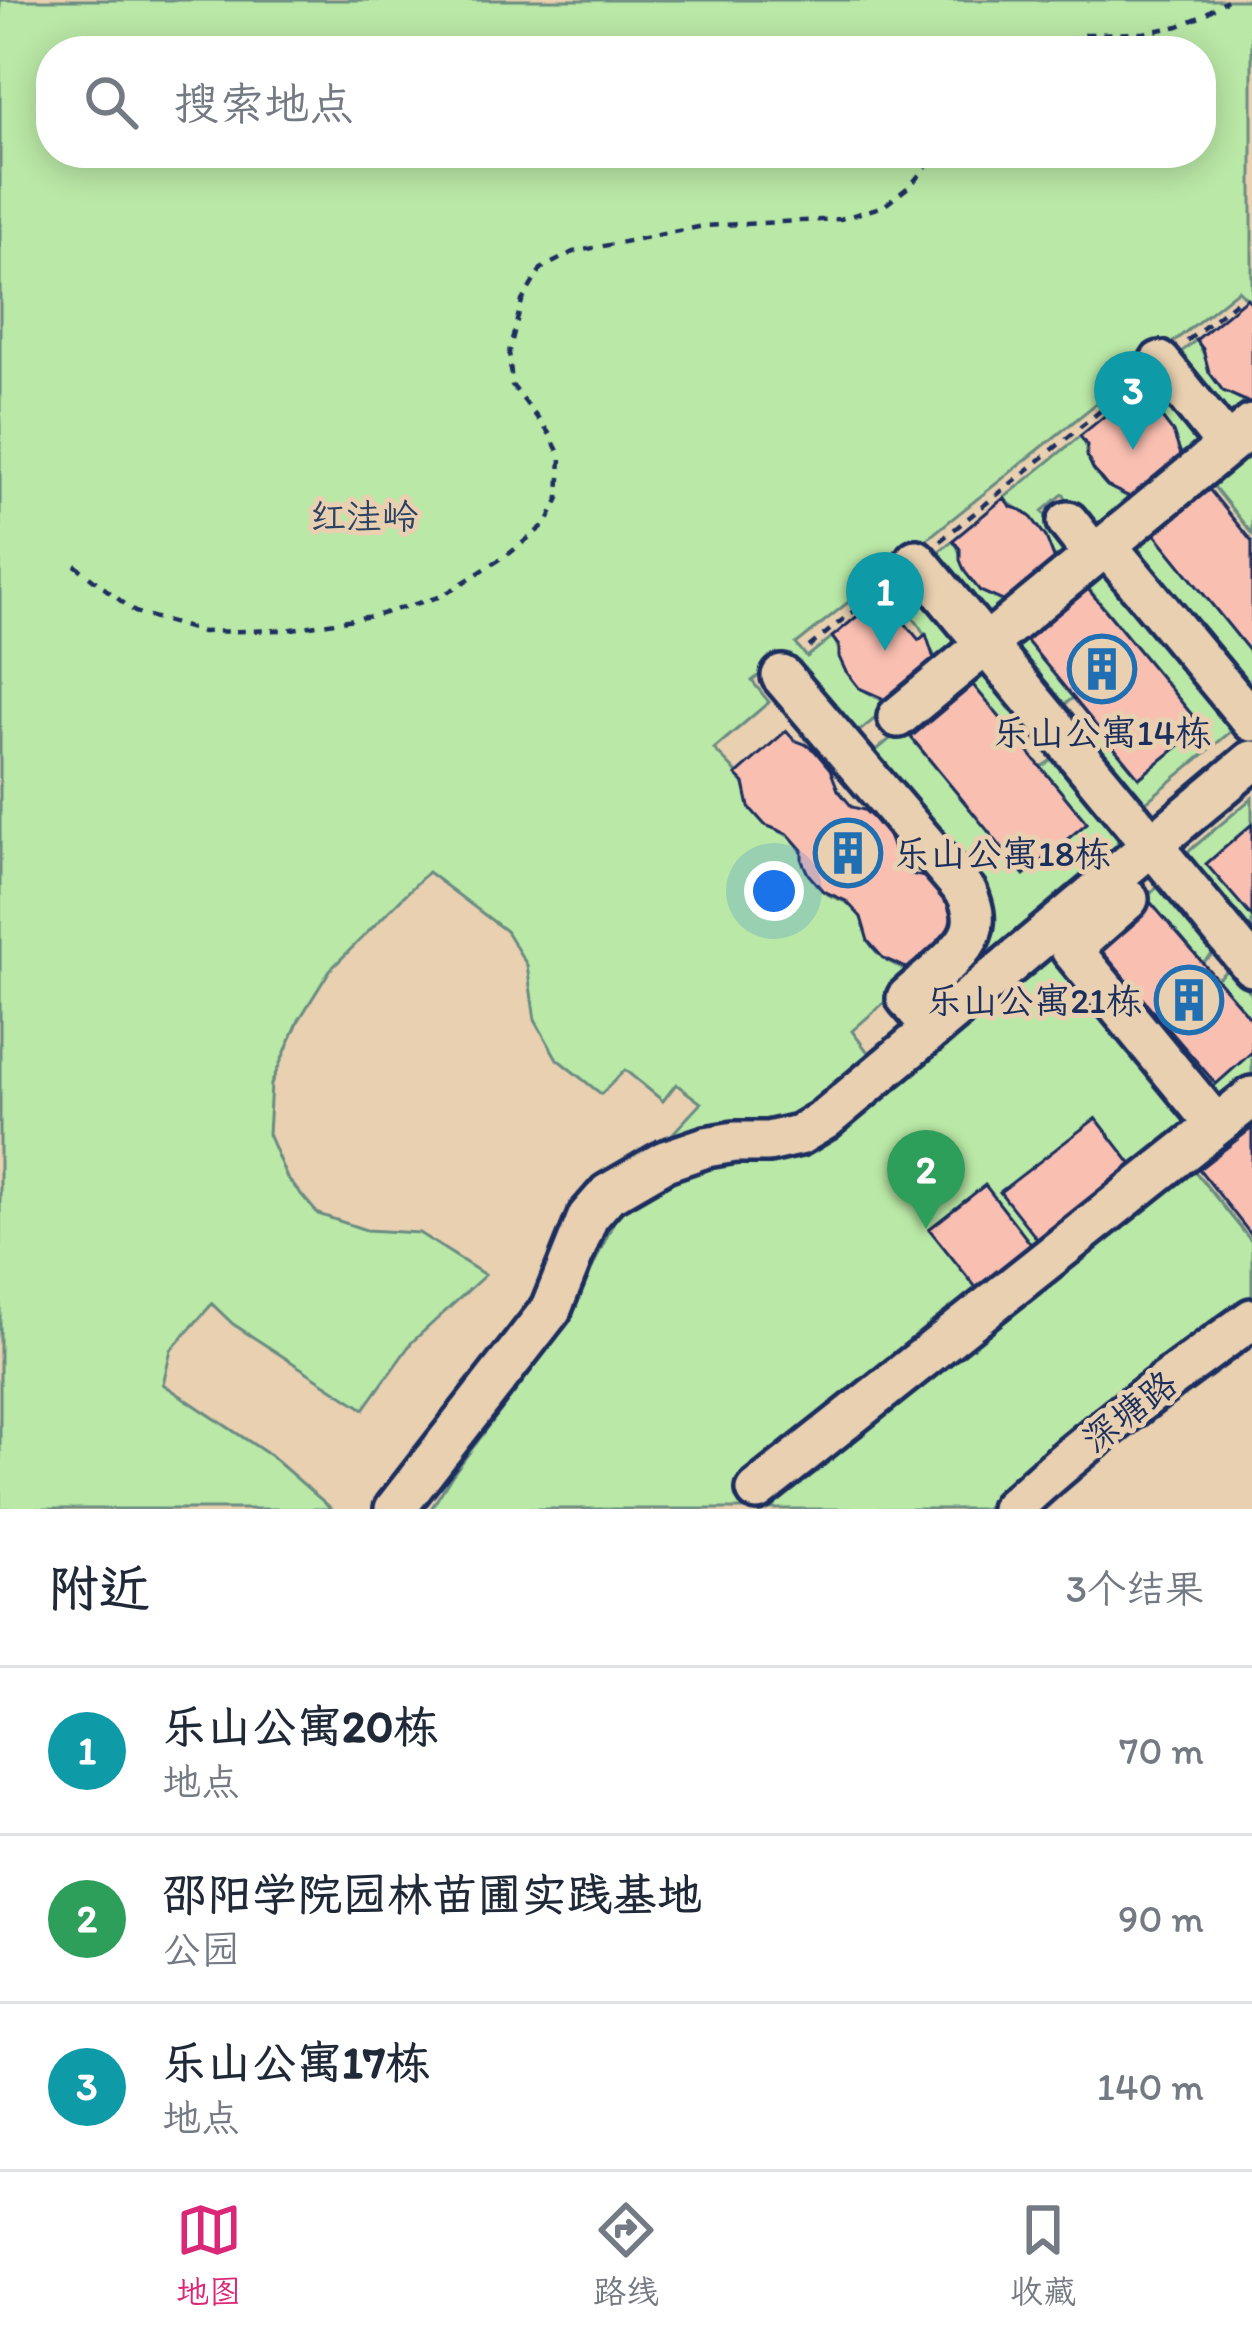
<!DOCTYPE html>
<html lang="zh">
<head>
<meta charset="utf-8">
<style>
	body { margin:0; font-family:Itim,"LXGW WenKai TC",sans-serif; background:#f2f2f3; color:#1f2937 }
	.you { position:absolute; left:774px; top:891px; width:42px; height:42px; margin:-30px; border:9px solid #fff; border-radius:50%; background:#1a73e8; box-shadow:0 0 0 18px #1a73e833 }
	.badge { display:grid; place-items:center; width:78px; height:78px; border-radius:50%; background:#db2777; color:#fff; font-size:39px; font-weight:700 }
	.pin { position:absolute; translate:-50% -99px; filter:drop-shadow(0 3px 6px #0008) }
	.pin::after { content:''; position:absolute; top:63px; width:42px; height:36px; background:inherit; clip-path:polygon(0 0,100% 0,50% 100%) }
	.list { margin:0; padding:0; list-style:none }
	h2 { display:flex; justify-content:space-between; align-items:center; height:156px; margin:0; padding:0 48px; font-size:51px }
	h2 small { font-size:39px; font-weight:400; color:#747a83 }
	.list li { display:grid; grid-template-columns:78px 1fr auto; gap:36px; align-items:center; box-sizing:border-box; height:168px; padding:0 48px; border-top:3px solid #e0e1e3 }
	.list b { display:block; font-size:45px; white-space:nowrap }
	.list p { margin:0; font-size:39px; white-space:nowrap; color:#747a83 }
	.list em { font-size:39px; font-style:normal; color:#747a83 }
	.icon { flex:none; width:66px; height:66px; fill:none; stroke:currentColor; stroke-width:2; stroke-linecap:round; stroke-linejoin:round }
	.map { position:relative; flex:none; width:1252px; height:1509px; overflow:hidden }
	.search { position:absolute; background:#fff; box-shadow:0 6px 30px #0003; left:36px; right:36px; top:36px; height:132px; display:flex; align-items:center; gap:30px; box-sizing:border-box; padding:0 42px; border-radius:48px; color:#747a83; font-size:45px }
	.sheet { height:660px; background:#fff }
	nav { display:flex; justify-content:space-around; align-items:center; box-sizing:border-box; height:168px; border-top:3px solid #e0e1e3; background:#fff; font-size:33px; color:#747a83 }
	nav a { display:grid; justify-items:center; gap:6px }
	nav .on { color:#db2777 }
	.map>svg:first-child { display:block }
	.green { fill:#bae8a6; stroke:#6a8c82; stroke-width:3; fill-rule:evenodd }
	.building { fill:#f9bfb1; stroke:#1b2f5e; stroke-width:3 }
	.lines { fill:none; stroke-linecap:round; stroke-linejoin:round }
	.minor-casing { stroke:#1b2f5e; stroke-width:48 }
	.path { stroke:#1b2f5e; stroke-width:4.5; stroke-dasharray:9 9; stroke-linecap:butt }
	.minor { stroke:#e8d0b0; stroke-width:39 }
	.labels { text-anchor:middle; stroke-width:10; stroke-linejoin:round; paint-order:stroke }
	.park-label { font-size:36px; fill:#2b4265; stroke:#e8d0b0 }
	.poi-label { font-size:36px; fill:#1b2f5e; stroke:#e8d0b0 }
	.street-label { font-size:36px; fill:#1b2f5e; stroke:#e8d0b0 }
</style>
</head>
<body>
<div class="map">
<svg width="1252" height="1509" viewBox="0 0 1252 1509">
	<rect width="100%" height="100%" fill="#e8d0b0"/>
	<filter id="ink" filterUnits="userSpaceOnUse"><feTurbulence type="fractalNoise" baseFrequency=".00833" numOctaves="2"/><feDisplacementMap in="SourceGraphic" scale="24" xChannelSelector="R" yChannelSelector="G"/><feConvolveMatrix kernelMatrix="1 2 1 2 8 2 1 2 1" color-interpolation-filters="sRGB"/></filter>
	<g filter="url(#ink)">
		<g class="green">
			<path d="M0,0H1252V304L1238,290L796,644L807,657L832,637C843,651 842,668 855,683C865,694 879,695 889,707L850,739L779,659L752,681L769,702L714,749C723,759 740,773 744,785C749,802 745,802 759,818C770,831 786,830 796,843C808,857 803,875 823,891C835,901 853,900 861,917C868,933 865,943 882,957C892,966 904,966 913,977L852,1031L876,1063L809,1119L651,1157L701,1103L676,1084L663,1101L625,1070L601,1094L557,1059L535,1020L527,965L506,931L428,872L330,970L299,1020L271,1084L268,1134L287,1178L318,1214L366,1230L419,1233L485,1275L412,1342L364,1409L233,1324L212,1304L171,1350L163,1384L271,1456L332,1509H0ZM51,51H1201V153H51Z"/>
			<path d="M1196,340C1207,354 1206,371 1219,385C1229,396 1243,397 1252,409L1234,424L1170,361Z"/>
			<path d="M1156,373L1207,437L1188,463C1177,450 1174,433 1163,419C1153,408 1140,405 1131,394Z"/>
			<path d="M1080,436C1091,450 1090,467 1103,482C1114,493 1127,493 1137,505L1093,541L1089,526L1063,494L1042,511L1067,543L1073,540L1061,567C1050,553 1047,537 1035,523C1026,511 1013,509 1004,498Z"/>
			<path d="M1252,449V534L1211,483Z"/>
			<path d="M1150,528L1252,654V700L1129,555L1130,543Z"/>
			<path d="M953,540C964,554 962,571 976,586C986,597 1000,597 1010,609L991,622L933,556Z"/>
			<path d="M1104,561L1240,724L1140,807L1080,736L1094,723L1140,778L1201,726L1089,589L1026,640L1073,698L1061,707L1004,644Z"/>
			<path d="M910,575L963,640L940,664C929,651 927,634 915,620C905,609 892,606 883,595Z"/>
			<path d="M981,663L1033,728L1020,741L973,686L911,738L1024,874L1087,823L1041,767L1056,757L1119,832L1117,845L932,1005L926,995L986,939L866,759Z"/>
			<path d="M1252,798V824L1207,864L1252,917V951L1176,862Z"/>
			<path d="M1160,885L1213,948V954L1202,963L1151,903L1100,948L1217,1083L1252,1052V1085L1222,1110L1084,951Z"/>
			<path d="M1055,953L1196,1124L1172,1143L1252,1242V1299L1054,1451L985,1509H431L453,1474L566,1324L616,1217L629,1199L644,1186L736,1155L1028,964Z"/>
			<path d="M1227,970H1232L1252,994V1020L1217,979Z"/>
		</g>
		<g class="building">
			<path d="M1247,298L1252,304V409L1246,401L1223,391L1209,372L1203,349L1196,340Z"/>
			<path d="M1131,394L1138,402L1159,414L1173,432L1181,455L1188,463L1137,505L1130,497L1107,486L1093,469L1087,456V445L1080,436Z"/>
			<path d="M1204,483L1252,542V654L1150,528Z"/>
			<path d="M1004,498L1011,507L1022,510L1032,518L1046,537L1054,558L1061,567L1010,609L1003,601L980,591L965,572L960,560V549L953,540Z"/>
			<path d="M1088,589L1202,727L1139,778L1026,640Z"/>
			<path d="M883,595L890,604L902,608L911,616L904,622L919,640L926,634L933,656L940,664L889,707L882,698L859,688L845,670L839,657V646L832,637Z"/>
			<path d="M973,685L1087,823L1024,875L911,737Z"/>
			<path d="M786,731L794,740L805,744L815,751L830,769L838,790L852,807L864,810L873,818L888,836L896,857L911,874L924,877L948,903L955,925L913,977L906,968L883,958L868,941L861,917L846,901L823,891L808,874L802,861V850L788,834L765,825L749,807L744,783L736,775Z"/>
			<path d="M1252,824V917L1206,864Z"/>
			<path d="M1151,903L1252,1020V1052L1216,1084L1099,948Z"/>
			<path d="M1096,1118L1136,1170L1041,1244L1000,1192Z"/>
			<path d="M1252,1128V1236L1199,1169Z"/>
			<path d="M985,1185L1037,1252L982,1295L929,1229Z"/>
		</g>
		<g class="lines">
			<defs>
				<g id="minor">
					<path d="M1160,362L1227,445"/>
					<path d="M1068,522L1094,555"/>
					<path d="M1106,545L1252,721"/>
					<path d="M916,560L1252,966"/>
					<path d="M782,676L967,893C972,906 976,918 971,932C964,954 924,982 907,998L933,1028"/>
					<path d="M898,717L1252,425"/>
					<path d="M1128,899L1071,949L1216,1125"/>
					<path d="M757,1490L1252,1097"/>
					<path d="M395,1509L551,1309L588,1217L608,1194L665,1161L706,1147L735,1142H768L799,1135L824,1120L1252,761"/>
					<path d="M1011,1509C1087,1439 1168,1379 1252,1319"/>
				</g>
			</defs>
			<use href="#minor" class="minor-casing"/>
			<g class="path">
				<path d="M1033,51L1088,34L1144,33L1179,26L1202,16L1227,0"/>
				<path d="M1187,341L1239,299"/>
				<path d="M940,541L1136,382"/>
				<path d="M75,565L135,612L202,632L286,630L378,615L442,596L510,553L547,523L559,498L561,457L549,433L512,385L509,352L522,301L541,269L573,252L704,226L840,219L884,206L911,185L937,153"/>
				<path d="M809,647L889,582"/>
			</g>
			<use href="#minor" class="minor"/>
		</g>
	</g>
	<defs>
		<symbol id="building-ring" viewBox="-11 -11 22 22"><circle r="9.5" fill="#e8d0b0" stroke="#1f6fb2" stroke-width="1.5"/><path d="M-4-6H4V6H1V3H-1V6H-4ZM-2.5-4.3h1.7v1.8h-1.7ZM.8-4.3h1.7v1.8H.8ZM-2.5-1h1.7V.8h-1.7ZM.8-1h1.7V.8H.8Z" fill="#1f6fb2"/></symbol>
	</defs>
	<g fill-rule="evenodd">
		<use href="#building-ring" x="1064" y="631" width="76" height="76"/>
		<use href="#building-ring" x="810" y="815" width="76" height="76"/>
		<use href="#building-ring" x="1151" y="962" width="76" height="76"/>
	</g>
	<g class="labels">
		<g class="park-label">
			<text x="364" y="529">红洼岭</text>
		</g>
		<g class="poi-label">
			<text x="1102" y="745">乐山公寓14栋</text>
			<text x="894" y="866" text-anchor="start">乐山公寓18栋</text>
			<text x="1142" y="1013" text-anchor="end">乐山公寓21栋</text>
		</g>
		<g class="street-label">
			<text transform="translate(1129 1411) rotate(-38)" y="13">深塘路</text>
		</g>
	</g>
</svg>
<div class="you"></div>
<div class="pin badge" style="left:885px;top:651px;background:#0f9aa8">1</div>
<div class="pin badge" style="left:926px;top:1229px;background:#2e9e5b">2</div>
<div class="pin badge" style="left:1133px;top:450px;background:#0f9aa8">3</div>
<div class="search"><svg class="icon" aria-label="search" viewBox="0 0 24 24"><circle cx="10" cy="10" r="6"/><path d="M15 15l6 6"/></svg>搜索地点</div>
</div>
<section class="sheet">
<h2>附近<small>3个结果</small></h2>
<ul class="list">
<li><span class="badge" style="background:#0f9aa8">1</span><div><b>乐山公寓20栋</b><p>地点</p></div><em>70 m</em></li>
<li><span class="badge" style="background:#2e9e5b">2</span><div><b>邵阳学院园林苗圃实践基地</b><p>公园</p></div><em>90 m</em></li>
<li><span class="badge" style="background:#0f9aa8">3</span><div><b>乐山公寓17栋</b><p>地点</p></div><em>140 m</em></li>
</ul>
</section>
<nav>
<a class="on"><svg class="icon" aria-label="map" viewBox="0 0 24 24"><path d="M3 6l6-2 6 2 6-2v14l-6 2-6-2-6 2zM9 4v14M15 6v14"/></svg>地图</a>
<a><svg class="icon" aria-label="directions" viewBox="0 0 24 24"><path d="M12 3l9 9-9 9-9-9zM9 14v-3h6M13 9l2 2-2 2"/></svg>路线</a>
<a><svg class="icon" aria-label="saved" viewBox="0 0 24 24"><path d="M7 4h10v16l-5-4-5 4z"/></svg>收藏</a>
</nav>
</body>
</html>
